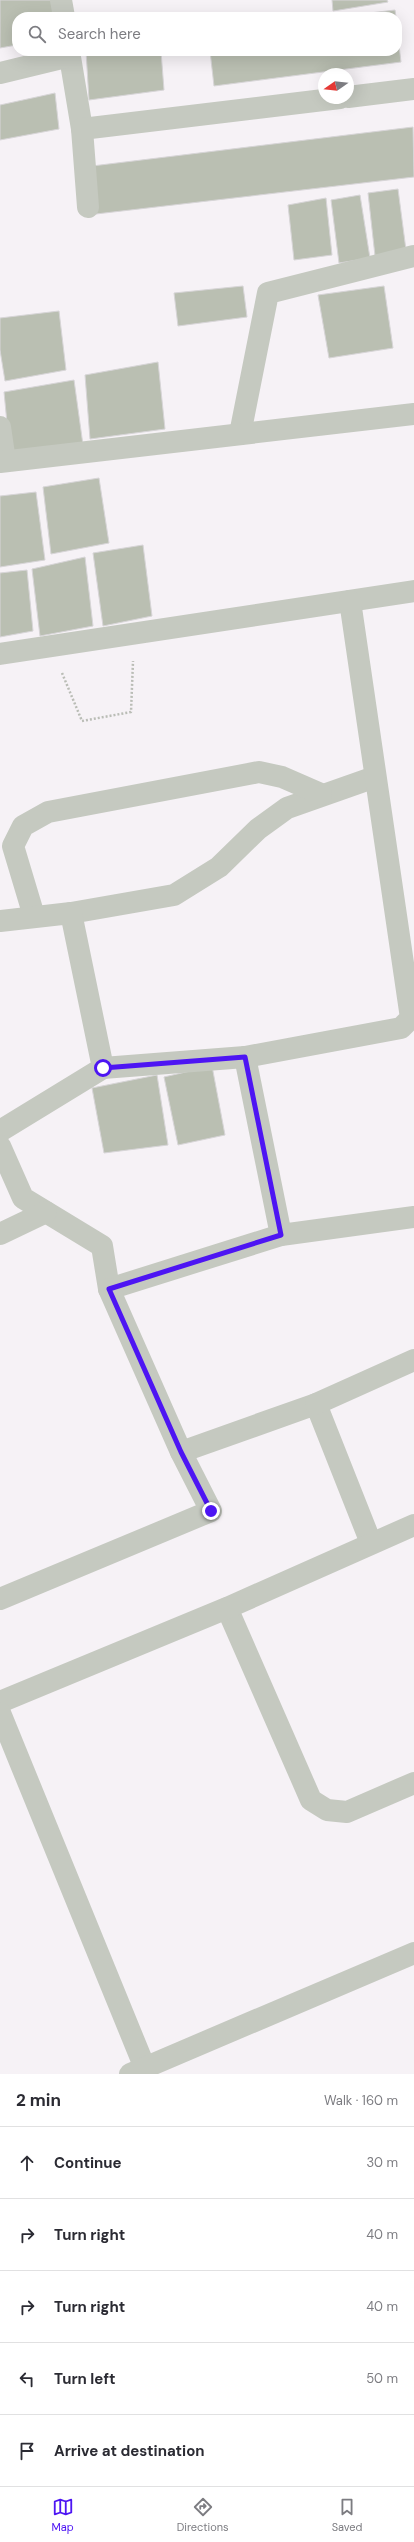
<!DOCTYPE html>
<html lang="en">
<head>
<meta charset="utf-8">
<style>
	body { margin:0; font-family:"DM Sans",sans-serif; background:#f2f2f3; color:#2b2b33 }
	.compass { position:absolute; left:318px; top:68px; width:36px; height:36px; border-radius:50%; background:#fff; box-shadow:0 4px 16px #0002; rotate:256deg }
	.stop { position:absolute; width:12px; height:12px; margin:-9px; border:3px solid #4d15f3; border-radius:50%; background:#fff }
	.stop.end { background:#4d15f3; border-color:#fff; box-shadow:0 1px 4px #0008 }
	.list { margin:0; padding:0; list-style:none }
	h2 { display:flex; justify-content:space-between; align-items:center; height:52px; margin:0; padding:0 16px; font-size:17px }
	h2 small { font-size:13px; font-weight:400; color:#7c7c81 }
	.list li { display:grid; grid-template-columns:26px 1fr auto; gap:12px; align-items:center; box-sizing:border-box; height:72px; padding:0 16px; border-top:1px solid #e1e1e2 }
	.list b { display:block; font-size:15px; white-space:nowrap }
	.list em { font-size:13px; font-style:normal; color:#7c7c81 }
	.icon { flex:none; width:22px; height:22px; fill:none; stroke:currentColor; stroke-width:2; stroke-linecap:round; stroke-linejoin:round }
	.map { position:relative; flex:none; width:414px; height:2074px; overflow:hidden }
	.search { position:absolute; background:#fff; box-shadow:0 4px 16px #0002; left:12px; right:12px; top:12px; height:44px; display:flex; align-items:center; gap:10px; box-sizing:border-box; padding:0 14px; border-radius:16px; color:#7c7c81; font-size:15px }
	.sheet { height:412px; background:#fff }
	nav { display:flex; justify-content:space-around; align-items:center; box-sizing:border-box; height:56px; border-top:1px solid #e1e1e2; background:#fff; font-size:11px; color:#7c7c81 }
	nav a { display:grid; justify-items:center; gap:2px }
	nav .on { color:#4d15f3 }
	.map>svg:first-child { display:block }
	.building { fill:#babfb2; stroke:#d7d5d7 }
	.lines { fill:none; stroke-linecap:round; stroke-linejoin:round }
	.path { stroke:#babdb6; stroke-width:2.5; stroke-dasharray:2 2; stroke-linecap:butt }
	.minor { stroke:#c5c9c0; stroke-width:22 }
	.route { stroke:#4d15f3; stroke-width:5 }
</style>
</head>
<body>
<div class="map">
<svg width="414" height="2074" viewBox="0 0 414 2074">
	<rect width="100%" height="100%" fill="#f6f2f6"/>
	<g class="building">
		<path d="M0,0H52L54,17H17V45L0,48Z"/>
		<path d="M332,0H387L388,2L333,11Z"/>
		<path d="M395,10L396,17H336Z"/>
		<path d="M397,28L401,62L214,86L210,51H397Z"/>
		<path d="M86,51H161L164,90L89,100Z"/>
		<path d="M55,93L59,129L0,140V105Z"/>
		<path d="M413,127L414,177L96,214L92,166Z"/>
		<path d="M398,189L406,250L375,256L368,193Z"/>
		<path d="M360,195L370,258L339,263L331,200Z"/>
		<path d="M326,198L332,255L294,260L288,205Z"/>
		<path d="M243,286L247,317L178,326L174,293Z"/>
		<path d="M384,286L393,348L329,358L318,295Z"/>
		<path d="M59,311L66,370L5,381L0,350V318Z"/>
		<path d="M158,362L165,429L90,439L85,375Z"/>
		<path d="M74,380L83,445L10,454L4,392Z"/>
		<path d="M99,478L109,543L51,554L43,487Z"/>
		<path d="M36,492L45,560L0,567V496Z"/>
		<path d="M143,545L152,616L103,626L93,553Z"/>
		<path d="M85,557L93,626L40,636L32,569Z"/>
		<path d="M27,570L33,631L0,637V573Z"/>
		<path d="M212,1066L225,1135L178,1145L164,1077Z"/>
		<path d="M157,1075L168,1145L104,1153L92,1088Z"/>
	</g>
	<g class="lines">
		<path class="path" d="M62,673L82,721L131,712L133,661"/>
		<g class="minor">
			<path d="M61,0L64,17"/>
			<path d="M69,51L82,129L88,207"/>
			<path d="M0,73L70,56"/>
			<path d="M348,97L414,89"/>
			<path d="M82,129L340,98"/>
			<path d="M0,427L5,461"/>
			<path d="M240,434L268,293L414,256"/>
			<path d="M0,462L414,414"/>
			<path d="M0,654L414,591"/>
			<path d="M71,913L174,895L219,867L258,829L287,808L375,777"/>
			<path d="M34,916L13,846L23,826L48,812L259,772L282,777L321,794"/>
			<path d="M0,921L71,913L103,1068L0,1131"/>
			<path d="M245,1057L281,1235"/>
			<path d="M103,1068L245,1057L401,1028L411,1018L350,601"/>
			<path d="M0,1146L23,1198L102,1246L109,1289L281,1235L414,1217"/>
			<path d="M0,1234L46,1212"/>
			<path d="M109,1289L181,1452L316,1404L371,1543"/>
			<path d="M316,1404L414,1360"/>
			<path d="M0,1599L211,1511L181,1452"/>
			<path d="M227,1608L311,1800L327,1810L347,1812L414,1783"/>
			<path d="M0,1702L227,1608L414,1525"/>
			<path d="M0,1713L145,2068"/>
			<path d="M130,2074L414,1953"/>
		</g>
	</g>
	<g class="lines">
		<path class="route" d="M103,1068L245,1057L281,1235L109,1289L181,1452L211,1511"/>
	</g>
</svg>
<svg class="compass" viewBox="-18 -18 36 36"><path d="M0-13l5 13h-10z" fill="#e53935"/><path d="M0 13l5-13h-10z" fill="#7c7c81"/></svg>
<div class="stop" style="left:103px;top:1068px"></div>
<div class="stop end" style="left:211px;top:1511px"></div>
<div class="search"><svg class="icon" aria-label="search" viewBox="0 0 24 24"><circle cx="10" cy="10" r="6"/><path d="M15 15l6 6"/></svg>Search here</div>
</div>
<section class="sheet">
<h2>2 min<small>Walk · 160 m</small></h2>
<ul class="list">
<li><svg class="icon" aria-label="ahead" viewBox="0 0 24 24"><path d="M12 20V5M6 11l6-6 6 6"/></svg><div><b>Continue</b></div><em>30 m</em></li>
<li><svg class="icon" aria-label="right" viewBox="0 0 24 24"><path d="M7 20v-9h11M14 6l5 5-5 5"/></svg><div><b>Turn right</b></div><em>40 m</em></li>
<li><svg class="icon" aria-label="right" viewBox="0 0 24 24"><path d="M7 20v-9h11M14 6l5 5-5 5"/></svg><div><b>Turn right</b></div><em>40 m</em></li>
<li><svg class="icon" aria-label="left" viewBox="0 0 24 24"><path d="M17 20v-9H6M10 6l-5 5 5 5"/></svg><div><b>Turn left</b></div><em>50 m</em></li>
<li><svg class="icon" aria-label="arrive" viewBox="0 0 24 24"><path d="M6 21V4h12l-3 4 3 4H6"/></svg><div><b>Arrive at destination</b></div></li>
</ul>
</section>
<nav>
<a class="on"><svg class="icon" aria-label="map" viewBox="0 0 24 24"><path d="M3 6l6-2 6 2 6-2v14l-6 2-6-2-6 2zM9 4v14M15 6v14"/></svg>Map</a>
<a><svg class="icon" aria-label="directions" viewBox="0 0 24 24"><path d="M12 3l9 9-9 9-9-9zM9 14v-3h6M13 9l2 2-2 2"/></svg>Directions</a>
<a><svg class="icon" aria-label="saved" viewBox="0 0 24 24"><path d="M7 4h10v16l-5-4-5 4z"/></svg>Saved</a>
</nav>
</body>
</html>
